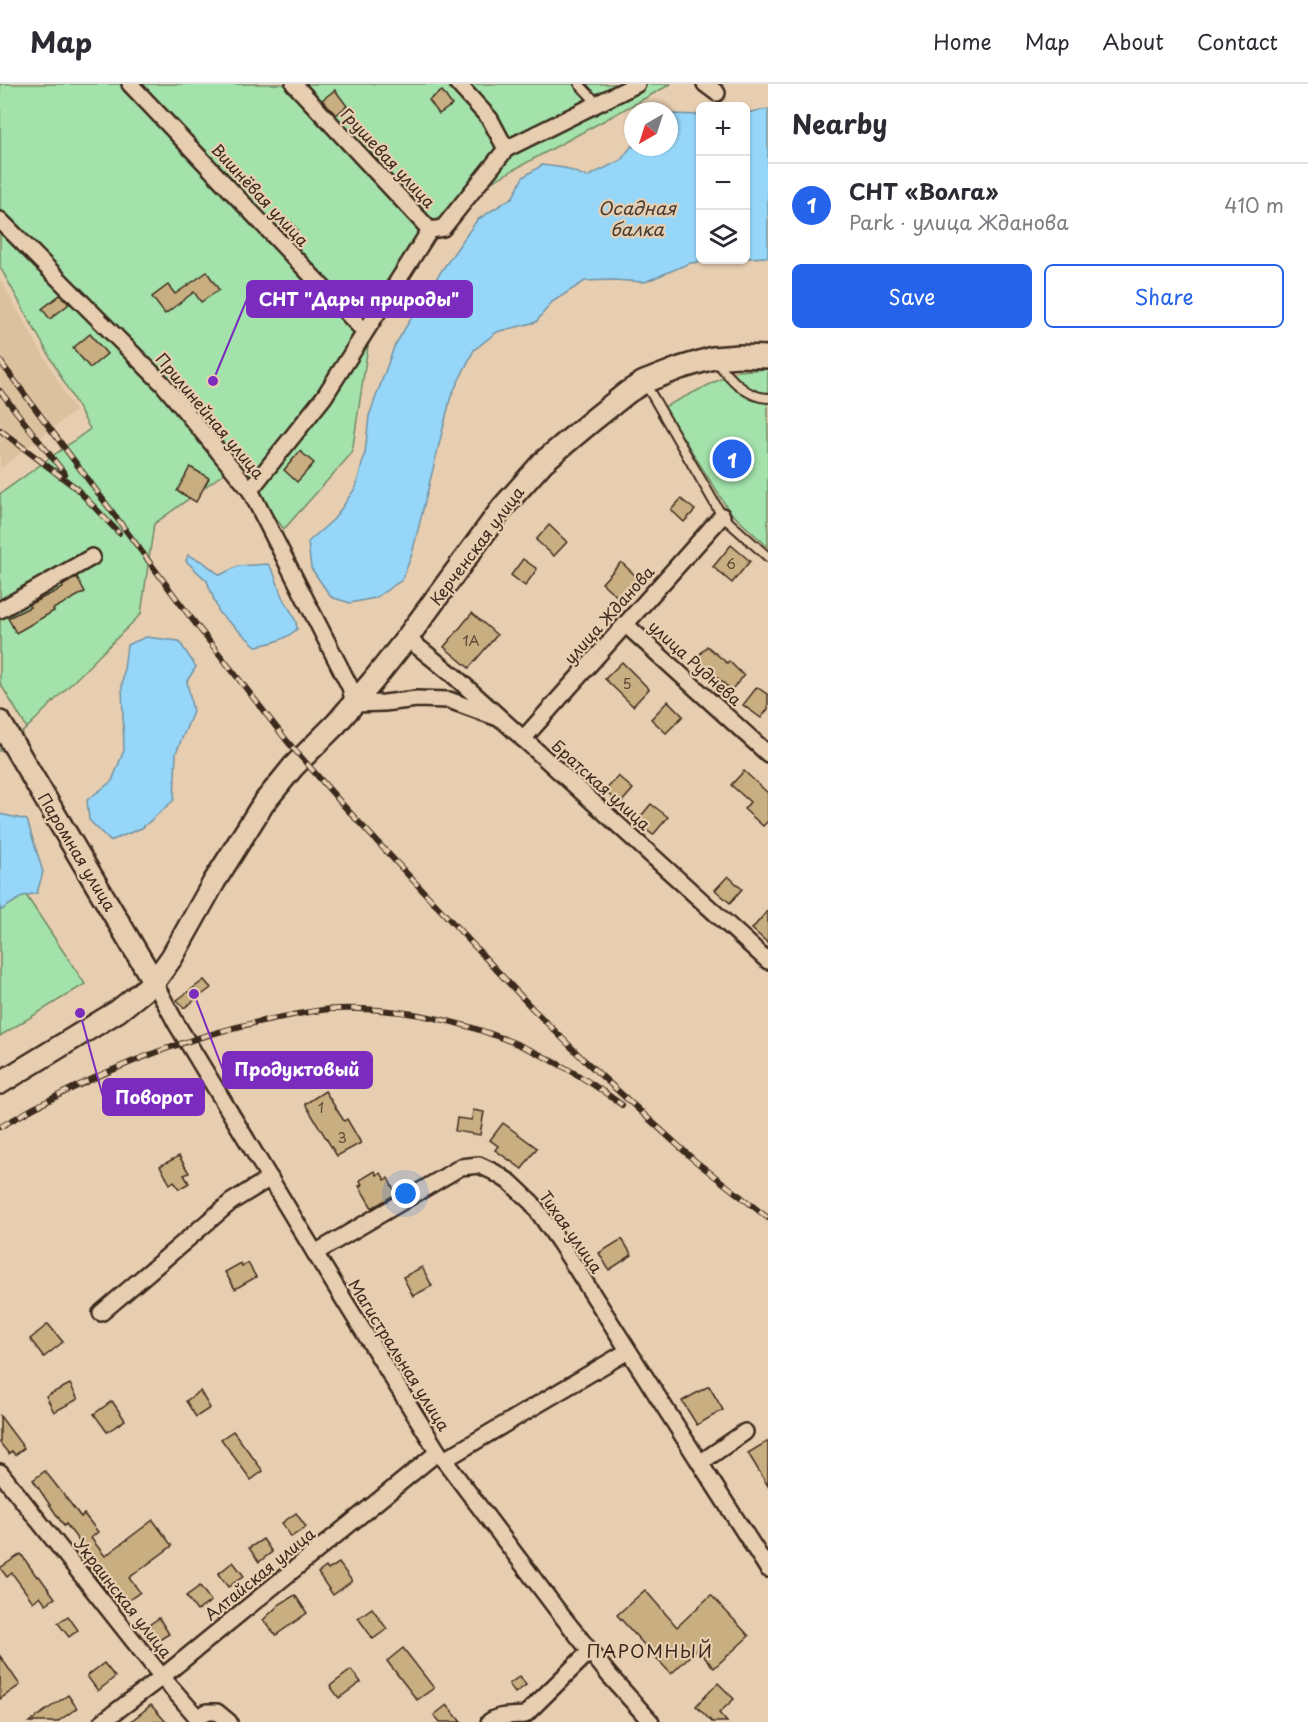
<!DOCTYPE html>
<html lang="en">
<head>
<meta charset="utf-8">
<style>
	body { margin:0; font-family:"Playpen Sans",sans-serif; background:#f7f7f7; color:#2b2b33 }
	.controls { position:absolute; right:18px; top:18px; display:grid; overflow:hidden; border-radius:9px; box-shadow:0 2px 4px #0004 }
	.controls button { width:54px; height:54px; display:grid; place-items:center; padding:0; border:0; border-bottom:2px solid #e1e1e2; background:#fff; color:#2b2b33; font:30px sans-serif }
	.compass { position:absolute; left:624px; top:18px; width:54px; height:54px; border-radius:50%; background:#fff; box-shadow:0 2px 4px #0004; rotate:219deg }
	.you { position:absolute; left:406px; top:1110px; width:21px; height:21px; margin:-15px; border:4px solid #fff; border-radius:50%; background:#1a73e8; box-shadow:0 0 0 9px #1a73e833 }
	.badge { display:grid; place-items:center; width:39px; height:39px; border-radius:50%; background:#2563eb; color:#fff; font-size:20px; font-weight:700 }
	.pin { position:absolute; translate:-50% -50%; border:3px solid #fff; box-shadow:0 2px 6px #0006 }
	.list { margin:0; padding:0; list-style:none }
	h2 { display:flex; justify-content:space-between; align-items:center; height:78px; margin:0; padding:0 24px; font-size:26px }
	h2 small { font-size:20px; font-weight:400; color:#7c7c81 }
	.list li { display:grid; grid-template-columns:39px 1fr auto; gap:18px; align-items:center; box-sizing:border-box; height:84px; padding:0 24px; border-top:2px solid #e1e1e2 }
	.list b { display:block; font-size:22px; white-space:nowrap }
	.list p { margin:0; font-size:20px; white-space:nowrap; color:#7c7c81 }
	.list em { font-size:20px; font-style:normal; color:#7c7c81 }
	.actions { display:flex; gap:12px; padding:18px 24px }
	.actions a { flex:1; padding:14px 0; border:2px solid #2563eb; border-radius:9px; text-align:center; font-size:21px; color:#2563eb }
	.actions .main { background:#2563eb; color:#fff }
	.icon { flex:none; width:33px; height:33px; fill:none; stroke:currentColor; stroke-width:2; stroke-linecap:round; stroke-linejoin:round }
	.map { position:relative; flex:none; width:768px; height:1638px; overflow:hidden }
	header { display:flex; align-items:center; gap:36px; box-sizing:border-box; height:84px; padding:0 30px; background:#fff; border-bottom:2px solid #e1e1e2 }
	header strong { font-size:28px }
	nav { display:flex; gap:33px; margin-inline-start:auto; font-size:21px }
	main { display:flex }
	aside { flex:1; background:#fff }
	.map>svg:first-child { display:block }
	.built { fill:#dcc19f }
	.green { fill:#a3e2aa; stroke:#6f8664; stroke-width:1.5 }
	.water { fill:#96d6f8; stroke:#7291a1; stroke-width:1.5 }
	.building { fill:#c9ae81; stroke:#3b2a1e; stroke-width:1.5 }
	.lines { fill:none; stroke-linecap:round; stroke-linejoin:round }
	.lane-casing { stroke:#3b2a1e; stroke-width:12 }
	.street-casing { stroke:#3b2a1e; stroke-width:20 }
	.secondary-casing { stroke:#3b2a1e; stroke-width:26 }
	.lane { stroke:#e8ceb0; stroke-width:8 }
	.street { stroke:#e8ceb0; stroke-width:15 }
	.secondary { stroke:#e8ceb0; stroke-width:21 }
	.rail-casing { stroke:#3b2a1e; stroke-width:6 }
	.rail { stroke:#e8ceb0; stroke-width:4; stroke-dasharray:11; stroke-linecap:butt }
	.labels { text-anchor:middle; stroke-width:4.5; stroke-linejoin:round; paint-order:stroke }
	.number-label { font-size:14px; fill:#5e4b37 }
	.street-label { font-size:16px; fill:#3b2a1e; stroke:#e8ceb0 }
	.water-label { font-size:18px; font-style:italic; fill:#443b34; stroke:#e8ceb0 }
	.neighbourhood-label { font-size:18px; letter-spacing:1.5px; fill:#3b2a1e; stroke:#e8ceb0 }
	.leader { fill:none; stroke:#7b2cbf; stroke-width:2 }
	.callout-dot { fill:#7b2cbf; stroke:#e8ceb0; stroke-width:2 }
	.callout { fill:#7b2cbf; stroke:#7b2cbf; stroke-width:2 }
	.callout-label { font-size:18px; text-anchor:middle; font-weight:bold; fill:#fff }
</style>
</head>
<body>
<header>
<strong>Map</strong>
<nav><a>Home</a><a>Map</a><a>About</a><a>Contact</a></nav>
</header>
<main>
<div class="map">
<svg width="768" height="1638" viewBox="0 0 768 1638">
	<rect width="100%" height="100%" fill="#e8ceb0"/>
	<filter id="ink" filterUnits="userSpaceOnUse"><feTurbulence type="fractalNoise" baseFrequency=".0167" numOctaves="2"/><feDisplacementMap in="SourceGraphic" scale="12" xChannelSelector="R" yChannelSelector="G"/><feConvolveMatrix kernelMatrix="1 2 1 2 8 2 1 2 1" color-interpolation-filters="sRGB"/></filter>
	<g filter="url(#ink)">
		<path class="built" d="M0,195L75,327L0,385Z"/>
		<g class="green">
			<path d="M0,0H671L484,102L433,150L370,249L352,369L284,445L234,382L154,440L141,530L27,644L0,667V661L3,664L27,644L0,599V410L90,345L0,183Z"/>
			<path d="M768,285V463L729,427L664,323L737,287Z"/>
			<path d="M0,772L85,900L0,952Z"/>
		</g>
		<g class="water">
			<path d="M768,25V173L746,174V29Z"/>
			<path d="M671,30L700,31V176H732L690,179L645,198L612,196L585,197L552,218L536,238L497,248L474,266L451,312L412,470L402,496L375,514L350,519L331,513L311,484L308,458L334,435L356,403L365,369L369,332L394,263L424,212L477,136L513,113L523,93L542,81L565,84L587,93L621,76L633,60V63H669V31Z"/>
			<path d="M188,471L203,478L220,491L238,482L268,480C276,489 277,499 281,510C286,522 297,532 297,545C285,556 273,559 256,562L219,529L207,497L186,477Z"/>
			<path d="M146,553L179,557L196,583L187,597L193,628L176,669L174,716L142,744L110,757L89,736L87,716L112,697L124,666L122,601L127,561Z"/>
			<path d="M0,730L27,736L43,788L37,809L23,812L0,827Z"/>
		</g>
		<g class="building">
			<path d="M335,6L347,22L336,31L322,16Z"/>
			<path d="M442,7L452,21L439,30L429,16Z"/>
			<path d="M290,137L298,147L290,154L280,144Z"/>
			<path d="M207,188L219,206L201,218L194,208L165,230L152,213L168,201L175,210Z"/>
			<path d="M60,211L69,220L50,235L42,225Z"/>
			<path d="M90,250L107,270L90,284L73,264Z"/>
			<path d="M300,367L314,379L297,398L284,386Z"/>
			<path d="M190,383L209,394L196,418L177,407Z"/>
			<path d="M681,415L695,426L684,438L671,426Z"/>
			<path d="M549,441L567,458L554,472L536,456Z"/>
			<path d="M731,461L750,477L732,499L713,483Z"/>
			<path d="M523,475L537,485L525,502L511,491Z"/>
			<path d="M621,478L638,494L619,514L602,499Z"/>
			<path d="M77,493L85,508L53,525L54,527L16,549L8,534L30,523L28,521L63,504L62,502Z"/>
			<path d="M472,529L497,551L469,584L444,563Z"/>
			<path d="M707,562L727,579L729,577L744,592L731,606L710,587L709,588L695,576Z"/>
			<path d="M622,578L649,605L633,622L605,595Z"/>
			<path d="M757,603L768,611V625L761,634L743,621Z"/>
			<path d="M668,617L683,632L666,649L651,635Z"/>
			<path d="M744,687L768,709V737L763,742L744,725L750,718L731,701Z"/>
			<path d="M618,692L633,705L620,720L605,707Z"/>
			<path d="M651,720L668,733L653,751L636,738Z"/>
			<path d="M728,792L742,805L730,819L715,806Z"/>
			<path d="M768,826V859L752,845Z"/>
			<path d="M204,896L211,904L184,924L177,916Z"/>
			<path d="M325,1007L344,1037L347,1035L361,1059L337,1072L305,1020Z"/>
			<path d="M473,1026L484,1028L480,1051L455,1047L457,1034L472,1036Z"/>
			<path d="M503,1039L537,1064L522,1085L495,1066L498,1062L490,1056Z"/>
			<path d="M179,1072L189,1089L184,1091L189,1099L179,1105L174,1097L170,1100L160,1082Z"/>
			<path d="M375,1087L377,1091L381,1089L385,1096L388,1094L396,1110L372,1124L359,1102L362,1101L360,1096Z"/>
			<path d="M622,1155L632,1171L609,1186L599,1169Z"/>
			<path d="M241,1179L242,1182L248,1179L256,1193L235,1205L225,1188Z"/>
			<path d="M422,1183L432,1202L413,1212L403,1193Z"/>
			<path d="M48,1240L63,1258L44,1273L30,1255Z"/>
			<path d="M70,1300L78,1315L54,1328L46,1312Z"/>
			<path d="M709,1302L723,1326L697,1341L682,1317Z"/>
			<path d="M200,1307L210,1324L196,1333L186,1317Z"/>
			<path d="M112,1317L125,1336L107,1348L94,1330Z"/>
			<path d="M0,1332L24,1364L15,1371L12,1367L9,1370L0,1359Z"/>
			<path d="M233,1347L263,1387L251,1396L221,1355Z"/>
			<path d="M768,1357V1402L748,1369Z"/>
			<path d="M45,1387L81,1433L84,1430L98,1448L91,1454L105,1472L153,1436L172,1462L129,1494L140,1508L125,1519L115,1505L109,1509L99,1497L84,1476L90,1472L66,1440L64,1442L33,1396Z"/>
			<path d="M296,1429L306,1443L291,1453L282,1439Z"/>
			<path d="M263,1455L272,1468L259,1478L249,1464Z"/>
			<path d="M21,1470L37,1493L39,1492L55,1514L46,1520L40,1512L33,1518L12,1489L7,1493L0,1484Z"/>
			<path d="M233,1478L244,1492L228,1503L218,1490Z"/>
			<path d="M339,1479L352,1497L333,1511L318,1489L326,1483L328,1486Z"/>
			<path d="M200,1502L211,1517L197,1527L186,1512Z"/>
			<path d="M645,1506L677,1543L711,1511L749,1552L714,1584L697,1565L671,1590L617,1531Z"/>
			<path d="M295,1511L307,1529L276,1551L263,1536L280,1520Z"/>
			<path d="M372,1524L387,1545L373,1555L358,1534Z"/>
			<path d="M68,1532L78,1546L69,1553L58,1539Z"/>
			<path d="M159,1534L169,1550L156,1558L146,1543Z"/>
			<path d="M403,1564L434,1604L417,1616L387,1577Z"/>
			<path d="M0,1572L20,1601L0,1615Z"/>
			<path d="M104,1579L115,1593L98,1607L87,1592Z"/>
			<path d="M351,1586L361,1598L339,1614L330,1602Z"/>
			<path d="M520,1592L526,1601L515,1609L509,1600Z"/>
			<path d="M718,1599L734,1615L719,1629L727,1638H712L696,1622Z"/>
			<path d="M68,1611L77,1624L57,1638H29Z"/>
			<path d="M151,1621L166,1638H130Z"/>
			<path d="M447,1621L461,1638H440L434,1631Z"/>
		</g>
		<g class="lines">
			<defs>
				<g id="lane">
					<path d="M579,0L598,20"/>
					<path d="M715,276C728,292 746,314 768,314"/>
					<path d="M645,299L722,432L768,473"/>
				</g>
				<g id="street">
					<path d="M130,0L364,247"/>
					<path d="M294,0L430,146"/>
					<path d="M458,0L490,35L506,65"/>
					<path d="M705,0L717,9"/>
					<path d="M0,136L163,300L250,406L350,603L354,620L384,619L417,615L449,616L498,634"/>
					<path d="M250,406L324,313L430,146L443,144L506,65L637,0"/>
					<path d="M0,526L92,473"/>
					<path d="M625,540L768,670"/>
					<path d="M407,554L453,591L768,877"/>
					<path d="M523,655L722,432"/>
					<path d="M154,898L176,939L315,1169L438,1368L558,1527L609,1591L651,1638"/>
					<path d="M315,1169L461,1083L479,1081L494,1088L511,1099L532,1119L560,1159L700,1379L745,1348"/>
					<path d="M101,1229L231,1118L270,1094"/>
					<path d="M444,1376L628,1267"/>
					<path d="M700,1379L768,1485"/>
					<path d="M0,1388L162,1593L197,1633L207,1628H217L229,1638"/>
					<path d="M102,1638L162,1593L438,1368"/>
					<path d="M489,1638C499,1630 513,1632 525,1631L590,1567"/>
				</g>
				<g id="secondary">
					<path d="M0,638L154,898"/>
					<path d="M0,999L118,927L154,898L172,873L214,798L263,720L293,683L336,640L372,598L407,554L503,423L543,378L593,336L628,308L644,298L680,284L713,274L739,272L768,273"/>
				</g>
			</defs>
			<use href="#lane" class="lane-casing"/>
			<use href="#street" class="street-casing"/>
			<use href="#secondary" class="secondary-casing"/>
			<use href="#lane" class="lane"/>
			<use href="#street" class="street"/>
			<use href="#secondary" class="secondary"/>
			<defs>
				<g id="rail">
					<path d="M0,277L188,530L287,657L343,721L533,925L583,975L694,1076L768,1134"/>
					<path d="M0,307L65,390"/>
					<path d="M0,346L76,404L119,449"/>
					<path d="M0,1043C86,993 179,953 277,934C296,931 317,925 336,925C440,922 540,959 622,1021"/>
				</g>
			</defs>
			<use href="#rail" class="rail-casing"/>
			<use href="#rail" class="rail"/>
		</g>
	</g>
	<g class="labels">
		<g class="number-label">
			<text x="731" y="485">6</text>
			<text x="471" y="562">1А</text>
			<text x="627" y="605">5</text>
			<text x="321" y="1029">1</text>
			<text x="342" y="1059">3</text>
		</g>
		<g class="street-label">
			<text transform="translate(388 74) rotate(47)" y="6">Грушевая улица</text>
			<text transform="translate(260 111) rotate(47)" y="6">Вишнёвая улица</text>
			<text transform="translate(210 332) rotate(50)" y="6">Прилинейная улица</text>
			<text transform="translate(477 462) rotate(-53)" y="6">Керченская улица</text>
			<text transform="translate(609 531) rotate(-48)" y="6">улица Жданова</text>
			<text transform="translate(695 579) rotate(42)" y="6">улица Руднева</text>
			<text transform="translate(601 701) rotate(42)" y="6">Братская улица</text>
			<text transform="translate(77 768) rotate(59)" y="6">Паромная улица</text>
			<text transform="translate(571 1148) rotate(55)" y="6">Тихая улица</text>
			<text transform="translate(399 1271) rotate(58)" y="6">Магистральная улица</text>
			<text transform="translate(260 1490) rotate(-39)" y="6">Алтайская улица</text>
			<text transform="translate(123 1514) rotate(52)" y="6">Украинская улица</text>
		</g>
		<g class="water-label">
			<text x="637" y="131">Осадная<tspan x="637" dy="21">балка</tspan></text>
		</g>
		<g class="neighbourhood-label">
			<text x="650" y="1574">ПАРОМНЫЙ</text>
		</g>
	</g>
	<path class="leader" d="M213 297L247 215M194 910L223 986M80 929L103 1013"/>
	<g class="callout-dot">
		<circle cx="213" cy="297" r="6"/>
		<circle cx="194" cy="910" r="6"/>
		<circle cx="80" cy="929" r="6"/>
	</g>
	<g class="callout">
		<rect x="247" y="197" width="225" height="36" rx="6"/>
		<rect x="223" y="968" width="149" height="36" rx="6"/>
		<rect x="103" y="995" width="101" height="36" rx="6"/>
	</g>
	<g class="callout-label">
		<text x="359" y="222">СНТ "Дары природы"</text>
		<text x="297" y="992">Продуктовый</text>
		<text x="154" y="1020">Поворот</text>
	</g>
</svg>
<div class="controls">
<button>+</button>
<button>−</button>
<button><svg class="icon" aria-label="layers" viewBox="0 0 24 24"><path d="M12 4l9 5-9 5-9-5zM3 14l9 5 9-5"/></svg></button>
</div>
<svg class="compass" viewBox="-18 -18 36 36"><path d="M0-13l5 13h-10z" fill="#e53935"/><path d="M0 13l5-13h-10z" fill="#7c7c81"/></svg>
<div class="you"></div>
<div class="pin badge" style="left:732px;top:375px">1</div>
</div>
<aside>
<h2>Nearby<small></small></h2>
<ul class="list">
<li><span class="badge">1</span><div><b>СНТ «Волга»</b><p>Park · улица Жданова</p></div><em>410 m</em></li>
</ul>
<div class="actions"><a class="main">Save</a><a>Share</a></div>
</aside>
</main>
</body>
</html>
